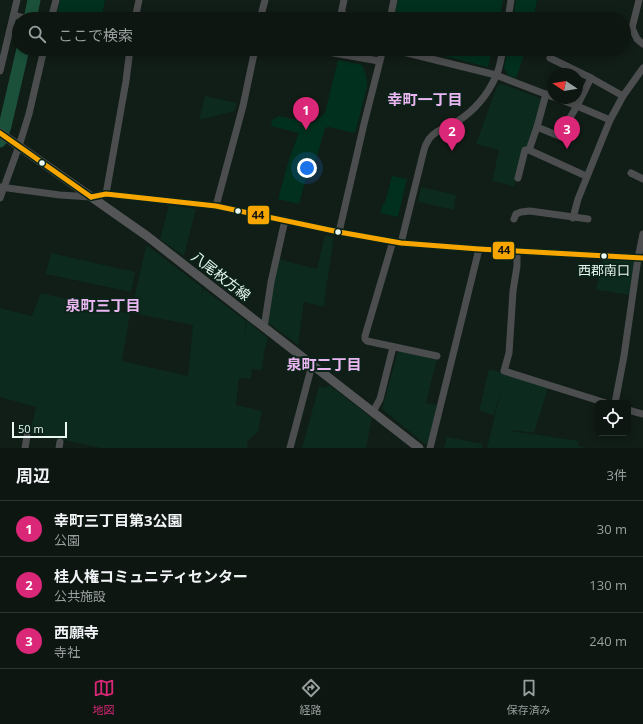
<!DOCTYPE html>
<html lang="ja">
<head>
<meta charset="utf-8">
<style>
	body { margin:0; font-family:"Open Sans","Noto Sans JP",sans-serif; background:#1b231f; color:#f1f3f6 }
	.controls { position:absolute; right:12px; bottom:12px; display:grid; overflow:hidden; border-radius:6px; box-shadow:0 2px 10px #0003 }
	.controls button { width:36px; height:36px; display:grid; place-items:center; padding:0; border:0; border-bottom:1px solid #2d3531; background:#0d1611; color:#f1f3f6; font:20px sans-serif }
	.compass { position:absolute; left:547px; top:68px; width:36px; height:36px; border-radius:50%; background:#0d1611; box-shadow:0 2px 10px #0003; rotate:282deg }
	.scale { position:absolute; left:12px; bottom:10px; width:55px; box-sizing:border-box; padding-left:4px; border:2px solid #e9f8f0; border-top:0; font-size:11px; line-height:14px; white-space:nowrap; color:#e9f8f0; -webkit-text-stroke:3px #0b2318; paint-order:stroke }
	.you { position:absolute; left:307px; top:168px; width:14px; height:14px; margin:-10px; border:3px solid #fff; border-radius:50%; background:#1a73e8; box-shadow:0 0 0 6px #1a73e833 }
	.badge { display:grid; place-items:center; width:26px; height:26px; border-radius:50%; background:#db2777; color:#fff; font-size:13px; font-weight:700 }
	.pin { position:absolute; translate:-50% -33px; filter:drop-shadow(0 1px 2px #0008) }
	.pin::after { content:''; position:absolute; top:21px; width:14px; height:12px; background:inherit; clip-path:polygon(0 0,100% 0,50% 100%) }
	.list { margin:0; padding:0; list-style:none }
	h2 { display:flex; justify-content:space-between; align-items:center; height:52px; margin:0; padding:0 16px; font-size:17px }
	h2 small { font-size:13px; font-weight:400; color:#9a9f9f }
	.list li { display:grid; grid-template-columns:26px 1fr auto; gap:12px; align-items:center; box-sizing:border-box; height:56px; padding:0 16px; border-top:1px solid #2d3531 }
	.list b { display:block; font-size:15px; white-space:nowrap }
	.list p { margin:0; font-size:13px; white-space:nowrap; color:#9a9f9f }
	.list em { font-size:13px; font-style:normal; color:#9a9f9f }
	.icon { flex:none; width:22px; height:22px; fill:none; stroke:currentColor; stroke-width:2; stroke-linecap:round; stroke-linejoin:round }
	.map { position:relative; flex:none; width:643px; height:448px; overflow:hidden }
	.search { position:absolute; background:#0d1611; box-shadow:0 2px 10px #0003; left:12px; right:12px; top:12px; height:44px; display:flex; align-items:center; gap:10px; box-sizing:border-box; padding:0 14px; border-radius:22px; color:#9a9f9f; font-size:15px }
	.sheet { height:220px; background:#0d1611 }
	nav { display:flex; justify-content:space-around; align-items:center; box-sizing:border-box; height:56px; border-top:1px solid #2d3531; background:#0d1611; font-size:11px; color:#9a9f9f }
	nav a { display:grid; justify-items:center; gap:2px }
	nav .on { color:#db2777 }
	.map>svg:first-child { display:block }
	.built { fill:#0c2a1d }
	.green { fill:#02301e }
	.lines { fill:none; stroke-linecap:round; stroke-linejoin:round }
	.river { stroke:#1b513a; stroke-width:13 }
	.minor { stroke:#4c4d4e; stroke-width:7 }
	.major { stroke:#545557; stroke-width:9 }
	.bus-1-casing { stroke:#0b2318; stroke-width:8 }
	.bus-1 { stroke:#f7a600; stroke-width:5 }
	.bus-dot { fill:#e9f8f0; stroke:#0b2318; stroke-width:1.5 }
	.labels { text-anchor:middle; stroke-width:4; stroke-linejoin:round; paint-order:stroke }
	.bus-label { font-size:13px; fill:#e9f8f0; stroke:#0b2318 }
	.street-label { font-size:14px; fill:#e9f8f0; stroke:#0b2318 }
	.neighbourhood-label { font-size:15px; font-weight:bold; fill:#eab6f2; stroke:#0b2318 }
	.line-badge { stroke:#0b2318; stroke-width:1.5 }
	.pale-badge-label { font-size:11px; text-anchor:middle; font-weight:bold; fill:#111 }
</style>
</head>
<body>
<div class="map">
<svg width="643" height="448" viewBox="0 0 643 448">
	<rect width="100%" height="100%" fill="#111d17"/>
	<g class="built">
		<path d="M503,84L542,99L528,146L524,147L514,186L492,181L499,150L476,144L497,86Z"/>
		<path d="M205,96L237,103L234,111L199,120Z"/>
		<path d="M421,187L456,195L454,210L418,202Z"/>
		<path d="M169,205L196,209L184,256L160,239Z"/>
		<path d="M325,235L334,237L325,296L324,307L304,302L298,345L267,322L278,259L317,269Z"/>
		<path d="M146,246H148L203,288L201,299L204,289L246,321L244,341L247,321L268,338L264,353L262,370L252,369L251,379L239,378L236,405L262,411L258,432L248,440L247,448H101L30,433L36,407L0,397V308L32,316L41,293L130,314L122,361L188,376L193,325L131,313Z"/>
		<path d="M51,253L135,272L131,292L46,274Z"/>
		<path d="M603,259L633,261L635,263L630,295L596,290Z"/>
		<path d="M398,351L437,358L426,403L437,405L428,444H425L382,409Z"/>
		<path d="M489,369L504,373L548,388L534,433L513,430L512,431L579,441L578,446L587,448H487L503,382L494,415L479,411Z"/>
		<path d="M329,385L372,418L366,448H302L319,386L326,388Z"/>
		<path d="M447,437L483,444L482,448H444Z"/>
	</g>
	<g class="green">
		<path d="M60,0H105L101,19H57L56,18Z"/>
		<path d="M398,0H503L499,19H394Z"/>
		<path d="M516,0H537L533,19H513Z"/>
		<path d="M416,49H492L488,67Z"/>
		<path d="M508,49H526L516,78L509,76L504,68Z"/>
		<path d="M338,60L362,65C366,72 367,78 367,87L355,133L328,127L325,128L312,174L306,178L299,204L278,199L290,156L299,133L271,126L272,120L279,116L314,123L325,113Z"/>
		<path d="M392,176L407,179L398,217L380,213L383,204L385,203Z"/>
	</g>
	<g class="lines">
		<g class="river">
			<path d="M30,19L34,0"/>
			<path d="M0,141L5,126L23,49"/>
		</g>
		<g class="minor">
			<path d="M344,0L341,14L360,19"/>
			<path d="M639,0L632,28L637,39L643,44"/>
			<path d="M14,15L28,19"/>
			<path d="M51,19L56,0"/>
			<path d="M135,19L139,0"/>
			<path d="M260,19L265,0"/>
			<path d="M390,19L394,0"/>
			<path d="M508,19L511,0"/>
			<path d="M311,49L379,61"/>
			<path d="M391,49L496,75L553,97"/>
			<path d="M550,58L591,78L623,96"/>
			<path d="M0,71L17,0"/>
			<path d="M546,94L537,127L559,136L577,106L591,78"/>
			<path d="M557,98L577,106L610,120"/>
			<path d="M529,150L586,176"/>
			<path d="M631,173L643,179"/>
			<path d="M518,178L525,150H529L537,127"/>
			<path d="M0,187L60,195L91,197L106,194L216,206L339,232L401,243L479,249L643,258"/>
			<path d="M106,194L126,81L130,49"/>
			<path d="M0,198L19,146L29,114L44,49"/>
			<path d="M216,206L243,106L255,49"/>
			<path d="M573,218L578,199L610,120L623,96L643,68"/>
			<path d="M514,219L516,214L521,212L530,211L588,219"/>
			<path d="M339,232L364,124L383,49"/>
			<path d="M393,241L365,336V339L367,341L437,356"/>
			<path d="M401,243L424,150C425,146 427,142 429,139C436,129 449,127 458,121C475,110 488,94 496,76C500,68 501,58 503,49"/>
			<path d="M517,251V266L513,291L509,353L504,371L606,403"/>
			<path d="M264,328L271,282L285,220"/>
			<path d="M615,403L624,356L638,258L643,234"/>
			<path d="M628,410L643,414"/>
			<path d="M373,412L380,399L393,347"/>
			<path d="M25,448L27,436"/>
			<path d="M59,448L60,442"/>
			<path d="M290,448L312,365"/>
			<path d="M430,448L479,249"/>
		</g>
		<path class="major" d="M0,133L147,236L419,448"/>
		<defs>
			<g id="bus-1">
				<path d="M0,133L91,197"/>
				<path d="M91,197L106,194L216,206L339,232L401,243L479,249L643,258"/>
			</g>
		</defs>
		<use href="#bus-1" class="bus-1-casing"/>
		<use href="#bus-1" class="bus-1"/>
	</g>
	<g class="bus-dot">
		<circle cx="42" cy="163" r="3.5"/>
		<circle cx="238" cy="211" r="3.5"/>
		<circle cx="338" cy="232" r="3.5"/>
		<circle cx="604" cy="256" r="3.5"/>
	</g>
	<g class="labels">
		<g class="bus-label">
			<text x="604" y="275">西郡南口</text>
		</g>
		<g class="street-label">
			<text transform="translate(221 276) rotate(38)" y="5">八尾枚方線</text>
		</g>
		<g class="neighbourhood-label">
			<text x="425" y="105">幸町一丁目</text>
			<text x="103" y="311">泉町三丁目</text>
			<text x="324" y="370">泉町二丁目</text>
		</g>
	</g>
	<g class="line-badge">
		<rect x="247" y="205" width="23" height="20" rx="4" fill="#f7a600"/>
		<rect x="492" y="241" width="23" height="19" rx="4" fill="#f7a600"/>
	</g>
	<g class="pale-badge-label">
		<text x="258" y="219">44</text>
		<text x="504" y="254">44</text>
	</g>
</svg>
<div class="controls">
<button><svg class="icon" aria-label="locate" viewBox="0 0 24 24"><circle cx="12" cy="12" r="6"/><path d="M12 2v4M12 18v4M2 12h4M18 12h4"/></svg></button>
</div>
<svg class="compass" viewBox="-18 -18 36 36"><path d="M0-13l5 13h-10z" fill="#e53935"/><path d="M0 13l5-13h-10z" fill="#9a9f9f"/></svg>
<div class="scale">50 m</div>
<div class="you"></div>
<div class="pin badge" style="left:306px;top:130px">1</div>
<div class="pin badge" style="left:452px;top:151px">2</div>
<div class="pin badge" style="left:567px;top:149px">3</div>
<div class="search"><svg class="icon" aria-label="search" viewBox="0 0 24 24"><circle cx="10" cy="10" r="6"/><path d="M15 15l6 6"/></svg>ここで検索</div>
</div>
<section class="sheet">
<h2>周辺<small>3件</small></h2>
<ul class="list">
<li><span class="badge">1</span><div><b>幸町三丁目第3公園</b><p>公園</p></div><em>30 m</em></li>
<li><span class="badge">2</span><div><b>桂人権コミュニティセンター</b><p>公共施設</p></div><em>130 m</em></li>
<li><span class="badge">3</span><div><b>西願寺</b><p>寺社</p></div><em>240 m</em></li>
</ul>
</section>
<nav>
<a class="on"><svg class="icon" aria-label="map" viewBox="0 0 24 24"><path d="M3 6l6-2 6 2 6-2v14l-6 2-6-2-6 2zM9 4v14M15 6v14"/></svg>地図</a>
<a><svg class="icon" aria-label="directions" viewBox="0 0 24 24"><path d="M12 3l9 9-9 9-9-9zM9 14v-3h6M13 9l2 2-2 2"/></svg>経路</a>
<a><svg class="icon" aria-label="saved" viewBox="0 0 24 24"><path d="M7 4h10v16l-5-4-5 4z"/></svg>保存済み</a>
</nav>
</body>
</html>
